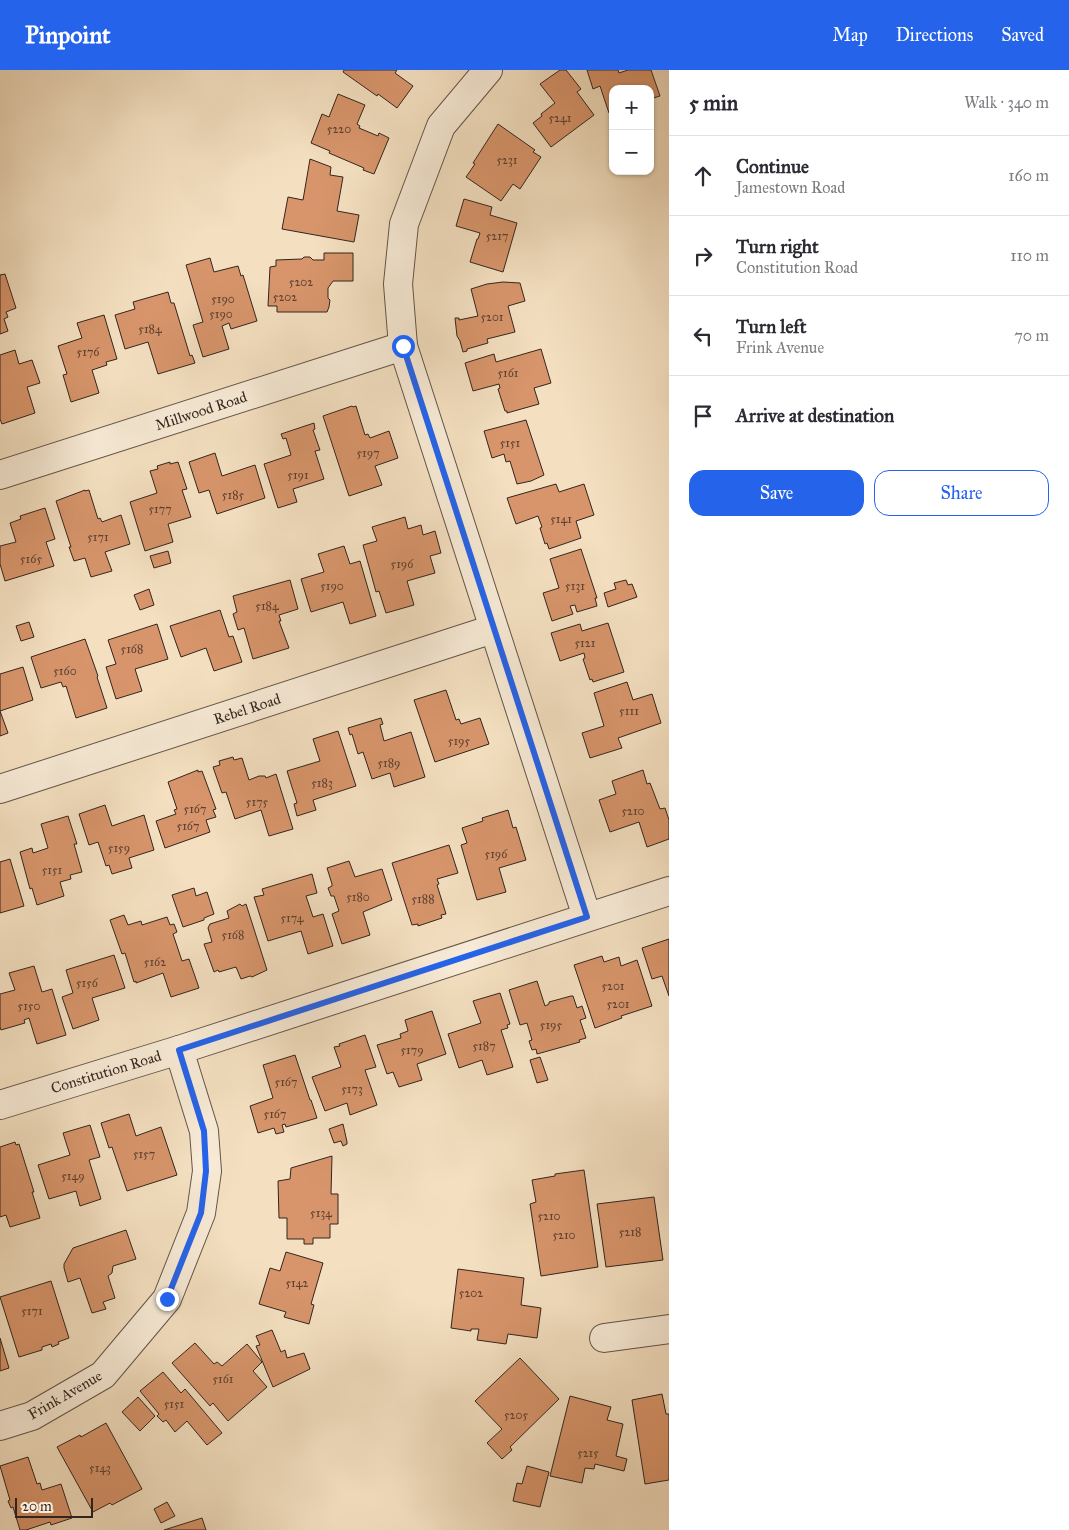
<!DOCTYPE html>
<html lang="en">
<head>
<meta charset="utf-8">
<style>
	body { margin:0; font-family:"IM FELL Great Primer",serif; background:#f2f2f3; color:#2b2b33 }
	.controls { position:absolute; right:15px; top:15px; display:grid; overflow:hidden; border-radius:10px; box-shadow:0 1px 4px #0004 }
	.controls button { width:45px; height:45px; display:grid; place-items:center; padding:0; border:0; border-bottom:1px solid #e1e1e2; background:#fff; color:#2b2b33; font:25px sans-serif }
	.scale { position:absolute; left:15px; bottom:12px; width:78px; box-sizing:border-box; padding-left:5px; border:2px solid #32251f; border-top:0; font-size:14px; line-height:18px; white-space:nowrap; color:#32251f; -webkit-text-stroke:4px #f8ebd7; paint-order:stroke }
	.stop { position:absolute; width:15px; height:15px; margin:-11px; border:4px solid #2563eb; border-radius:50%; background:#fff }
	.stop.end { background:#2563eb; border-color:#fff; box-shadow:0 1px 5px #0008 }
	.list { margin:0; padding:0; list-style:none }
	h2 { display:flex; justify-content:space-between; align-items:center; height:65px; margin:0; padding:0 20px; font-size:21px }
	h2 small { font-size:16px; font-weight:400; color:#7c7c81 }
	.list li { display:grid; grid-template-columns:32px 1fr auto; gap:15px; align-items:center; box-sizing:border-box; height:80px; padding:0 20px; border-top:1px solid #e1e1e2 }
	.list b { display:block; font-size:19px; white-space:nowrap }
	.list p { margin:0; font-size:16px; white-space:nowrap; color:#7c7c81 }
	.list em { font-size:16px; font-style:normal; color:#7c7c81 }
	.actions { display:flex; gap:10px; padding:15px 20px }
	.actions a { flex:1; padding:11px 0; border:1px solid #2563eb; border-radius:15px; text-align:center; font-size:18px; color:#2563eb }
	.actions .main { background:#2563eb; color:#fff }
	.icon { flex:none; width:28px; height:28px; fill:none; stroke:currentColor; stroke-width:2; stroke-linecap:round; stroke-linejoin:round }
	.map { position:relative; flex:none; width:669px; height:1460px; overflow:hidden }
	header { display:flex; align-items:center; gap:30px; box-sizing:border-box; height:70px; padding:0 25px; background:#2563eb; color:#fff }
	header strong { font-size:24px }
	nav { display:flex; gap:28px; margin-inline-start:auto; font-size:18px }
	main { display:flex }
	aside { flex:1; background:#fff }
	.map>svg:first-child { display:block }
	.building { fill:#d8956b; stroke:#32251f }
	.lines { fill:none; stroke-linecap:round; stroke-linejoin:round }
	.minor-casing { stroke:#625448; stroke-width:30 }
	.minor { stroke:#f8ebd7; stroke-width:28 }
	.route { stroke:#2563eb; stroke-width:6 }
	.labels { text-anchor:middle; stroke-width:4; stroke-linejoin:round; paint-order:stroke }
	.number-label { font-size:12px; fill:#5c4132 }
	.street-label { font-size:15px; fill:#32251f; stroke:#f8ebd7 }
</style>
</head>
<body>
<header>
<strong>Pinpoint</strong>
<nav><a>Map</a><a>Directions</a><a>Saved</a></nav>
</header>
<main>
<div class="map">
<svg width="669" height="1460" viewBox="0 0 669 1460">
	<rect width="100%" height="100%" fill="#f4e0c1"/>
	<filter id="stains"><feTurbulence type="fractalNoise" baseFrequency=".004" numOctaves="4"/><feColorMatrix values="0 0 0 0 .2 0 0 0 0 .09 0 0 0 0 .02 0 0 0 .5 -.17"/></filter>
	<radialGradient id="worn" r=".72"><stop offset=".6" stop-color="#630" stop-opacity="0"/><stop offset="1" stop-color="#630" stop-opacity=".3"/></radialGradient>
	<g class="building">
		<path d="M344,0H397L395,3L413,16L397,38L378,24L377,26L343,2Z"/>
		<path d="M560,0H566L581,19L577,22L594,45L551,77L533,53L542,46L541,44L555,33L540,14Z"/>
		<path d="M587,0H618L619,3L628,0H651L660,26L650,29V19H613V42L609,43L600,16L593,19Z"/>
		<path d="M338,24L365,35L357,54L360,56L359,58L378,66L379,63L389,68L374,104L363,100L364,98L329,83L330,81L311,73L322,44L329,47Z"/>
		<path d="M498,54L535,80L533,82L541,87L520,119L513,114L501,131L466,107L475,94L473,93Z"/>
		<path d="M310,89L331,97L330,105L343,107L337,141L359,145L354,172L282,159L288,127L303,130Z"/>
		<path d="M464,129L492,137L490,145L517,153L503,202L470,192L477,169H478L480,163L456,156Z"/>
		<path d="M324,183H353V211H333L328,218V228L330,230L329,237L327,242H277V236H268L270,197L276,196V190L302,189L304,187H310L313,190H324Z"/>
		<path d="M210,188L214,202L238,196L241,206L243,205L257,251L231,259L229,253L222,256L229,279L203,287L193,255L203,252L186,195Z"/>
		<path d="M5,204L16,238L6,242L8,247L4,249L8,261L0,264V205Z"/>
		<path d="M503,212L520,213L525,231L508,236L515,262L487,269L488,273L467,279V281L463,282L460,271L457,266L455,248H459V250L478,246L471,219L487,214Z"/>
		<path d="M168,222L171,233H174L190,286L192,285L195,293L158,304L148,272L125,279L115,245L135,239L133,232Z"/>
		<path d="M104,245L117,289L106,292L107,295L92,300L99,323L71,332L63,305L67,304L58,276L82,268L77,253Z"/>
		<path d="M541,279L551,313L534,318L539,334L507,343V341H505L498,319L500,318L499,314L473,321L465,293L494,284L496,292Z"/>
		<path d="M15,280L19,294L32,290L40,313L27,317L35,343L2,354L0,349V285Z"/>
		<path d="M352,336L353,337L356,336L365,365L368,364L370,368L389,361L398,388L375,396L382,415L349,426L323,346Z"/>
		<path d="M526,350L544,405L531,411L517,414L510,391L506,392L504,384L492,388L484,361Z"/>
		<path d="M314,353L315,359L313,360L320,380L315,381L324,409L293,419L297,432L278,438L264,394L291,385L286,368L283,369L281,364Z"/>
		<path d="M215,383L222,406L255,395L265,428L217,444L209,420L199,423L189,392Z"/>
		<path d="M170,392V394L178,392L187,419L182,420L191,447L168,454L173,472L145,481L130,432L157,423L150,401L158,399L157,396Z"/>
		<path d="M556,414L559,422L584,414L594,445L576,451L581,468L549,479L547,473L545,474L540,458L542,457L538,446L516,454L507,428Z"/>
		<path d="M85,420V421L89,420L98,449L100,448L102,452L121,445L130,474L105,482L112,501L91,507L85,488L74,491L69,477H71L56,431Z"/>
		<path d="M45,438L55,469L46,472L54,496L5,511L0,494V476L16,472L10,453L21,449L20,446Z"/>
		<path d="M405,447L408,459L421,455L423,465L435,461L441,483L430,486L435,503L407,511L414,535L386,543L379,521L376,522L363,475L377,471L372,457Z"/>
		<path d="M344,476L350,494L360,491L376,546L350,554L343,532L311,542L301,509L324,502L318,484Z"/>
		<path d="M581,479L597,528H595L597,536L577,542L575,535L570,536L573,544L552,551L543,523L559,518L550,489Z"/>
		<path d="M168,481L171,493L154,498L150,486Z"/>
		<path d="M290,510L298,539L279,545L281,551H279L289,578L253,589L244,558L238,560L233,544L237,542L233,526Z"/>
		<path d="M626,510L628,515L632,514L637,527L608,537L604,523L616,519L614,513Z"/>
		<path d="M149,519L154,535L140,540L134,525Z"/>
		<path d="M220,540L229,567L233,566L242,592L214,601L206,578L181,587L170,556Z"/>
		<path d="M29,552L34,567L21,571L16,556Z"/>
		<path d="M608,553L624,602L593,612L592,609L590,610L583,589L585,588L584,583L560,591L551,563L580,554L582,561Z"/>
		<path d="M157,554L168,589L135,599L142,621L116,629L106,597L116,594L108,570Z"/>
		<path d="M85,569L98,606L97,607L107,638L76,648L66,616L63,617L61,612L41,618L31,587Z"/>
		<path d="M23,597L33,630L0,641L8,663L0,666V604Z"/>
		<path d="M627,612L633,630L652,624L661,653L618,668L622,678L590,688L582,663L604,656L594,623Z"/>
		<path d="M446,620L456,650L459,649L461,654L480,648L489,674L435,692L414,630Z"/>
		<path d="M381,648L383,654L380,655L384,671L411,662L425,707L394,717L390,703L372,709L363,682L358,684L352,664L350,665L348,658Z"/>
		<path d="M338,661L356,716L313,730L316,740L297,746L294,734L297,733L287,701L320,691L313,669Z"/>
		<path d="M233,687L234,690L242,688L249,710L259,706H265L266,708L276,704L293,759L269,766L261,740L235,749L226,722L222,723L213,697L220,695L219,691Z"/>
		<path d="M198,700V702L202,701L216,739L213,740L216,747L206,750L210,762L165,778L156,751L176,744L174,740L177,739L168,712Z"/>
		<path d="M643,700L647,714L650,713L660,739L665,738L669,750V769L647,777L639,752L610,762L599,730L616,724L612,711Z"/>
		<path d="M105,735L112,756L144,745L154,780L129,788L132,798L112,804L109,795L106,796L98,772L89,775L79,744Z"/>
		<path d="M508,740L513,758L516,757L526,790L499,798L506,822L477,830L461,775L467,773L462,758L483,751L482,748Z"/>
		<path d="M68,746L77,774H74L82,802L70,805L71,809L60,812L64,826L37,835L32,818L30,819L20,782L32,778L33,783L48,778L41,754Z"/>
		<path d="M449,775L458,803L437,809L439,814L437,815L446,844L441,845L442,848L418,856V854L412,855L392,793Z"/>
		<path d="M10,789L24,836L0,843V792Z"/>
		<path d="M349,791L355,807L382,799L392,830L363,842L370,865L342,874L332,844L339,841L334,826H331L328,818L332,816V814L327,798Z"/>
		<path d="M312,804L317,823L306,826L313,847L323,844L333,876L308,884L301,861L268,871L254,827L264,825L262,819Z"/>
		<path d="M194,818L196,826L207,822L214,844L204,848V850L183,857L172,825Z"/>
		<path d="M240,834L242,836L246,834L267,900L252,907L250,906L241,909L236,897L219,902L218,900L214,902L204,874L212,872L208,858L210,854L229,848L227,841Z"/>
		<path d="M124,845L128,855L141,851L142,855L167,847L170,855L174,854L177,862L173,864L182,891L189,889L199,918L171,927L163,903L136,913V911L134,912L125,883L122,884L110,850Z"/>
		<path d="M669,869V926L662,906L652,909L642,878Z"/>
		<path d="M114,885L125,918L92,928L99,950L73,959L62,927L73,923L66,900Z"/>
		<path d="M602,886L604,892L619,887L621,896L637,890L652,936L621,946L622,948L595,958L574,895Z"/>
		<path d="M34,896L42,922L52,919L66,965L37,974L29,948L24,950L25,953L1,960L0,957V924L15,920L9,903Z"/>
		<path d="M537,911L545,936L549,934V932L571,926H573L577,938L582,936L586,948L580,950L586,968L579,970L580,972L537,984L536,979L532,980L529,971L532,970L527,953L520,955L509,920Z"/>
		<path d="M500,923L510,954L507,955L508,958L501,960L513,997L487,1005L482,990L459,998L448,964L481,953L473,931Z"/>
		<path d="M432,941L446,984L417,994L422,1010L399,1017L393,1002L387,1004L377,975L401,968L400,964L408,961L405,950Z"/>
		<path d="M365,965L376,997L365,1000L377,1035L350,1045L347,1033L325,1041L312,1007L341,997L334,977L340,976L339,974Z"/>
		<path d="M295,985L310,1030H311L317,1048L286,1057L285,1054L282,1055L284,1062L276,1064L274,1058L258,1063L250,1036L273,1028L263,995Z"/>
		<path d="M540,987L548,1010L537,1013L530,990Z"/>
		<path d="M129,1044L136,1066L161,1057L177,1105L127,1121L113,1080L112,1077L109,1078L101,1053Z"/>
		<path d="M343,1054L347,1072V1074L343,1076L341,1071L334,1073L329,1059Z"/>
		<path d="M90,1055L100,1087L89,1090L101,1129L80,1136L76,1121L49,1129L38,1095L70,1085L63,1063Z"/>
		<path d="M15,1072L16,1075L19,1074L34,1122H32L40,1148L10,1157L6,1145L0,1147V1077Z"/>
		<path d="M332,1086L331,1124H338V1154H330V1168H313V1174H304V1169H287V1148H279L278,1111L290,1109L291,1098Z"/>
		<path d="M584,1100L598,1197L541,1206L530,1134L536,1132L532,1110L555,1106V1104Z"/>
		<path d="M654,1127L663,1190L606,1197L597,1134Z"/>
		<path d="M126,1160L136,1189L113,1196L112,1203L108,1206L115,1228L103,1232L106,1239L92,1243L80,1208L68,1212L64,1198V1194L73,1178Z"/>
		<path d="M286,1182L323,1193L311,1234L314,1235L309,1254L284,1247L286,1242L259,1234L270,1198L280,1201Z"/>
		<path d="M458,1199L524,1208L521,1235L541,1238L537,1268L508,1264L506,1274L477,1270L479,1259H471V1261L451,1258Z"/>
		<path d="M51,1211L69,1268L58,1272L59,1274L52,1277L51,1274L42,1277V1280L19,1287L0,1227Z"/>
		<path d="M272,1260L281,1282L285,1280L287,1288L304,1283L310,1299L273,1317L256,1276L260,1275L256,1266Z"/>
		<path d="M0,1268L9,1298L0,1301Z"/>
		<path d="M195,1273L214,1294L217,1292L222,1296L247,1274L262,1292L253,1301L267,1317L228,1351L213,1333L210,1336L172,1293Z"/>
		<path d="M520,1288L559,1329L510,1377L512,1380L502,1389L487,1373L502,1359L475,1331Z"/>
		<path d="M163,1302L181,1323L185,1319L222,1363L207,1375L187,1351L175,1362L166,1350L163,1352L157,1346L159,1344L140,1321Z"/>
		<path d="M662,1324L666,1344H669V1410L645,1414L632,1330Z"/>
		<path d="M570,1326L611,1337L607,1350L623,1354L616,1386L627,1389L624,1401L595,1394L594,1399L585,1398L582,1413L550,1406Z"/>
		<path d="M138,1327L155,1346L140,1361L122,1342Z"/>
		<path d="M106,1353L142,1419L112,1435L110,1433L93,1442L57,1377L80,1365L81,1367Z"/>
		<path d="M28,1387L37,1414L40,1413L42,1420L61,1414L72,1448L51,1455L50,1452L26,1460H20L13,1437L11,1438L8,1431L10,1430L0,1396Z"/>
		<path d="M527,1396L549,1402L540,1437L513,1431L517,1413L522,1414Z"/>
		<path d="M167,1432L175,1446L161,1453L154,1439Z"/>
		<path d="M202,1448L206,1460H164Z"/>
	</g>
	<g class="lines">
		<defs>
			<g id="minor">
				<path d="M488,0L441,56L404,154L398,214L403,276L587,847"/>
				<path d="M0,405L403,276"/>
				<path d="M0,719L493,559"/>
				<path d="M0,1035L179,980L669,821"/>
				<path d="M604,1268L669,1259"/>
				<path d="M0,1356L32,1346L103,1305L167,1229L201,1143L207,1101L204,1061L179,980"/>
			</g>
		</defs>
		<use href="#minor" class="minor-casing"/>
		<use href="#minor" class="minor"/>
	</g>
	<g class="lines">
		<path class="route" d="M167,1229L201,1143L206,1101L204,1061L179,980L587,847L403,276"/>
	</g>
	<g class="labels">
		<g class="number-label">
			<text x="560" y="52">5241</text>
			<text x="339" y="63">5220</text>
			<text x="507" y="94">5231</text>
			<text x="497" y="170">5217</text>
			<text x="301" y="216">5202</text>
			<text x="285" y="231">5202</text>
			<text x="223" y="233">5190</text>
			<text x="221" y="248">5190</text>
			<text x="492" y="251">5201</text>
			<text x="150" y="263">5184</text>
			<text x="88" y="286">5176</text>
			<text x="508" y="307">5161</text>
			<text x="510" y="377">5151</text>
			<text x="368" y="387">5197</text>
			<text x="298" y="409">5191</text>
			<text x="233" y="429">5185</text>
			<text x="160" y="443">5177</text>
			<text x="561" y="453">5141</text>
			<text x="98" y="471">5171</text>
			<text x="31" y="493">5165</text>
			<text x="402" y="498">5196</text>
			<text x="332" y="520">5190</text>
			<text x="575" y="520">5131</text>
			<text x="267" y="540">5184</text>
			<text x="585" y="577">5121</text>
			<text x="132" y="583">5168</text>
			<text x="65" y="605">5160</text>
			<text x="629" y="645">5111</text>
			<text x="459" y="675">5195</text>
			<text x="389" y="697">5189</text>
			<text x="322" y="717">5183</text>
			<text x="257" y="736">5175</text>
			<text x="195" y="743">5167</text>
			<text x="633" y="745">5210</text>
			<text x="188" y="760">5167</text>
			<text x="119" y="782">5159</text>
			<text x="496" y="788">5196</text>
			<text x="52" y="804">5151</text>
			<text x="358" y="831">5180</text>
			<text x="423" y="833">5188</text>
			<text x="292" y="852">5174</text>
			<text x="233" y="869">5168</text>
			<text x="155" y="896">5162</text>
			<text x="87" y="917">5156</text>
			<text x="613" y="920">5201</text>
			<text x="618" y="938">5201</text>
			<text x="29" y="940">5150</text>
			<text x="551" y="959">5195</text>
			<text x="484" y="980">5187</text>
			<text x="412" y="984">5179</text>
			<text x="286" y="1016">5167</text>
			<text x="352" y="1023">5173</text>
			<text x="275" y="1048">5167</text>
			<text x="144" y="1088">5157</text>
			<text x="73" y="1110">5149</text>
			<text x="321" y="1147">5134</text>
			<text x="549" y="1150">5210</text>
			<text x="630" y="1166">5218</text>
			<text x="564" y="1169">5210</text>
			<text x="297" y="1217">5142</text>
			<text x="471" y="1227">5202</text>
			<text x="32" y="1245">5171</text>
			<text x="223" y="1313">5161</text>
			<text x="174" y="1338">5151</text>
			<text x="516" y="1349">5205</text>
			<text x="588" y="1387">5215</text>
			<text x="100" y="1402">5143</text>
		</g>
		<g class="street-label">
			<text transform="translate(201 341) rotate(-18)" y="5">Millwood Road</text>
			<text transform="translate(247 639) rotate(-18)" y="5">Rebel Road</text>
			<text transform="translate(106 1002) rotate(-17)" y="5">Constitution Road</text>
			<text transform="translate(65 1325) rotate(-30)" y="5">Frink Avenue</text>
		</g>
	</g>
	<rect width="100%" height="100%" filter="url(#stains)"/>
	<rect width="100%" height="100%" fill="url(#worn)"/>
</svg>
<div class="controls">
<button>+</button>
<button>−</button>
</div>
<div class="scale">20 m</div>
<div class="stop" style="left:403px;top:276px"></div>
<div class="stop end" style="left:167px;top:1229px"></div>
</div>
<aside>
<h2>5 min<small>Walk · 340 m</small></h2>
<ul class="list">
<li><svg class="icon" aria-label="ahead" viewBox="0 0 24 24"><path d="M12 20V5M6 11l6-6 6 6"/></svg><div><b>Continue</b><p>Jamestown Road</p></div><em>160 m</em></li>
<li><svg class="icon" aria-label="right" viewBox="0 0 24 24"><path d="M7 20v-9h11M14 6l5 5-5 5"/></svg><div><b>Turn right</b><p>Constitution Road</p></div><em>110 m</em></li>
<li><svg class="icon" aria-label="left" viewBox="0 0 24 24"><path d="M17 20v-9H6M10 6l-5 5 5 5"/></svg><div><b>Turn left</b><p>Frink Avenue</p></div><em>70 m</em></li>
<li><svg class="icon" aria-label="arrive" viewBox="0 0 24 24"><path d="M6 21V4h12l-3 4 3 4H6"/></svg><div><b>Arrive at destination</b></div></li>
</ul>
<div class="actions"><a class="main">Save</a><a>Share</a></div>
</aside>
</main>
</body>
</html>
